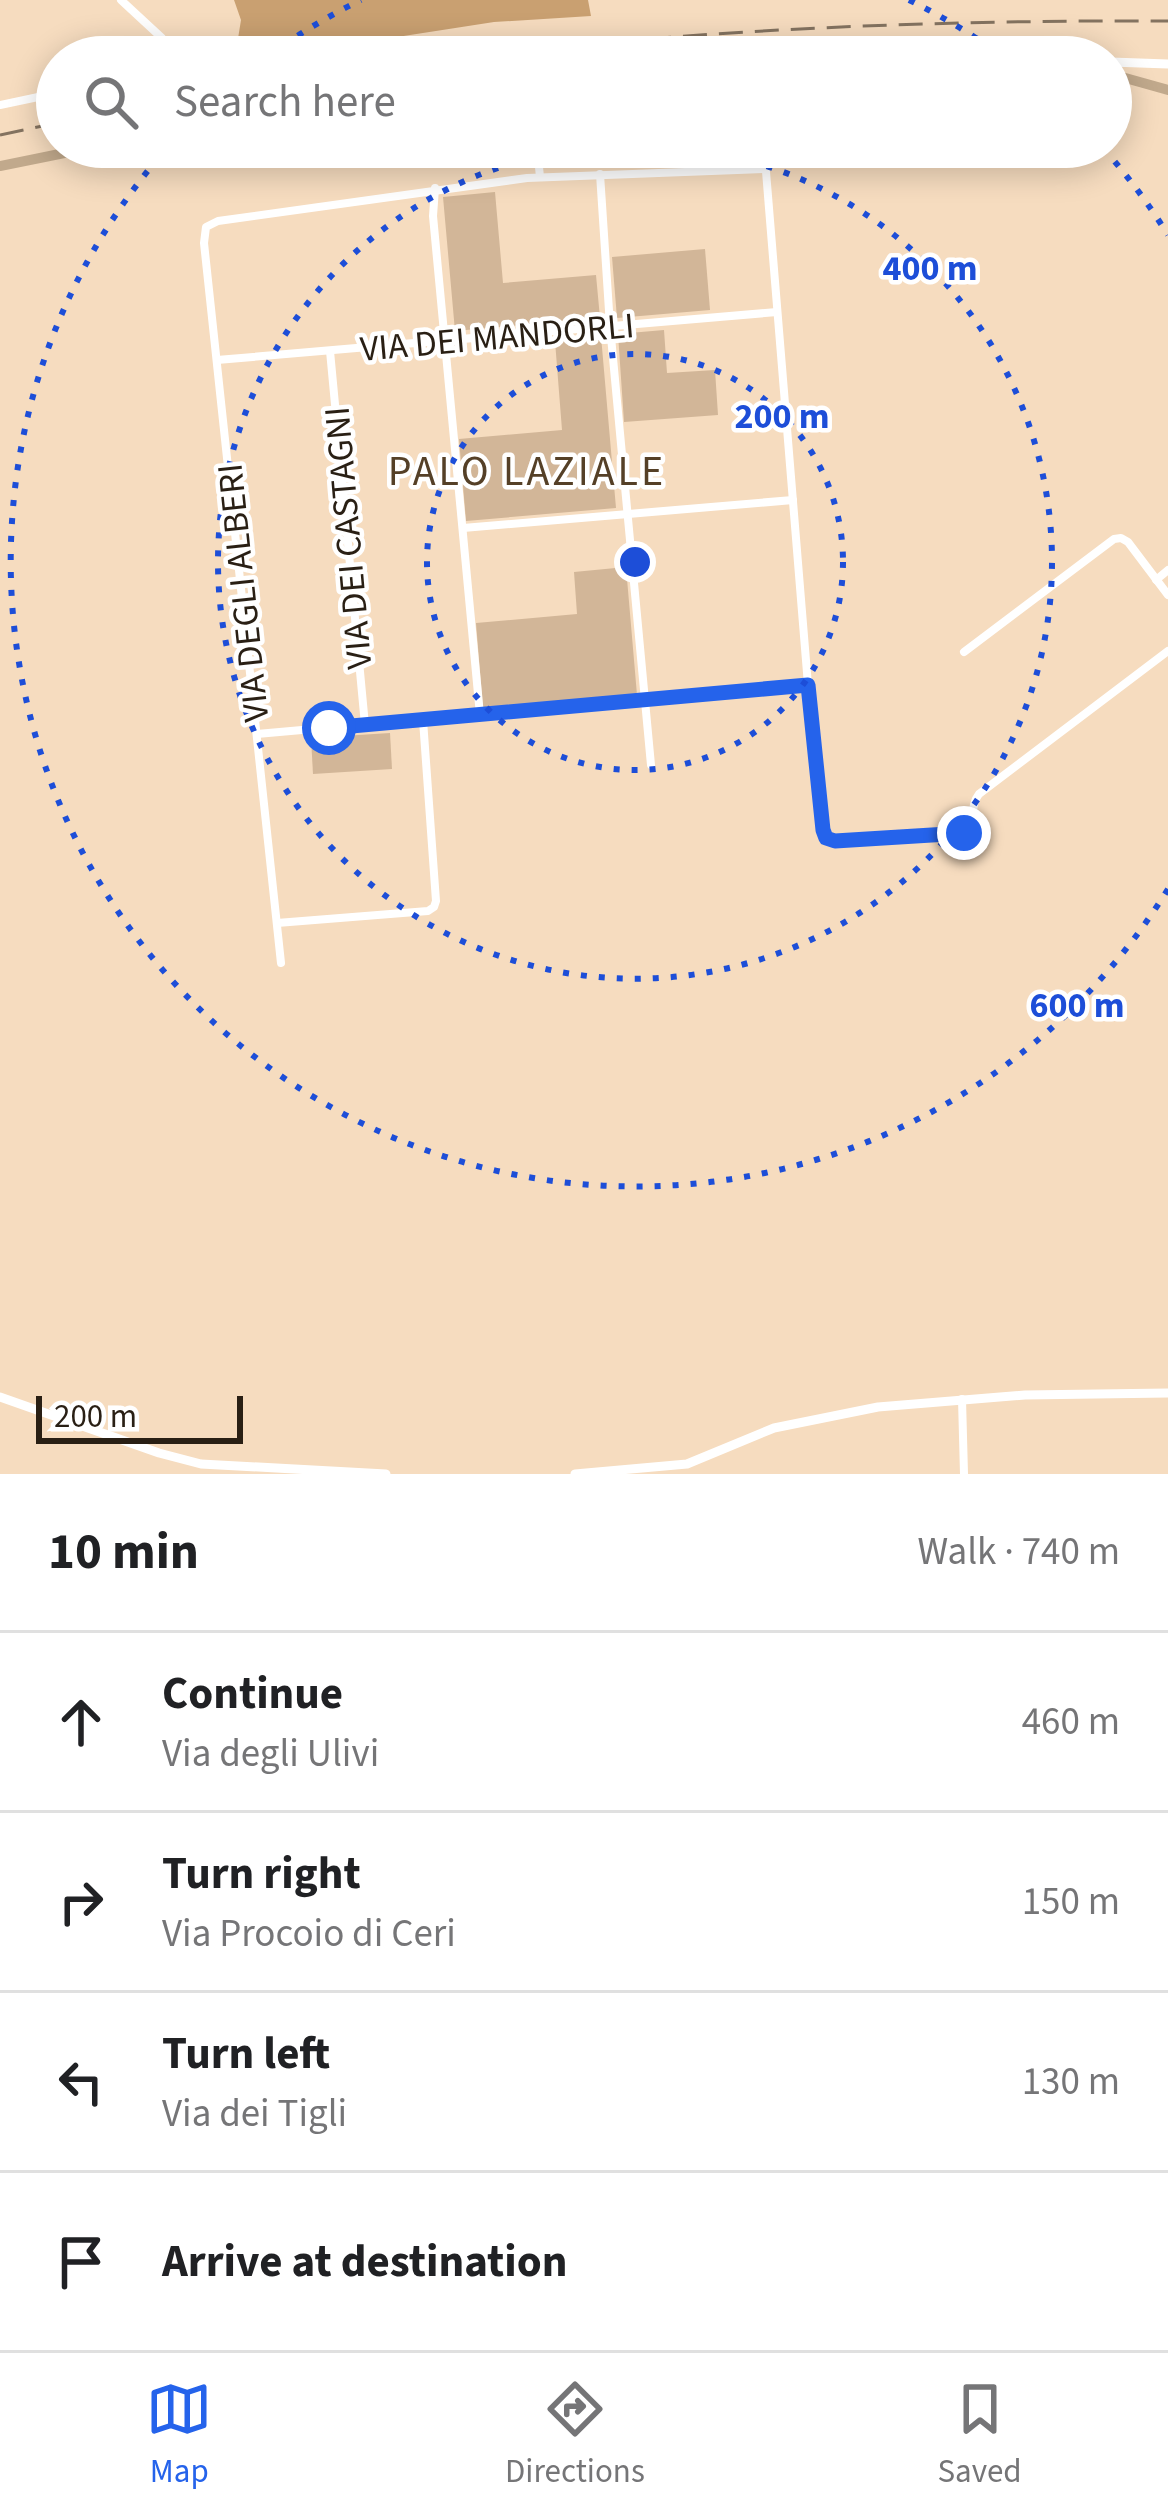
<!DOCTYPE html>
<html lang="en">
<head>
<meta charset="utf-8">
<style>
	body { margin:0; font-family:"Source Sans 3",sans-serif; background:#f6f6f6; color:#202124 }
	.scale { position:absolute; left:36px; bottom:30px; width:207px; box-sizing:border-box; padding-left:12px; border:6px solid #291f14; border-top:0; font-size:33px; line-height:42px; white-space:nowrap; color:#291f14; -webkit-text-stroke:9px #fff; paint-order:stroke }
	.stop { position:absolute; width:36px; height:36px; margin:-27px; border:9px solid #2563eb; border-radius:50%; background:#fff }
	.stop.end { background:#2563eb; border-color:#fff; box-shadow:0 3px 12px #0008 }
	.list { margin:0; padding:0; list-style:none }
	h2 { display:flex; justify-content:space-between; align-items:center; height:156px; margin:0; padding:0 48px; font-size:51px }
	h2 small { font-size:39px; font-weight:400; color:#757577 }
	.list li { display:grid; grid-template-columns:78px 1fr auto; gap:36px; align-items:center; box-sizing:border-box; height:180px; padding:0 48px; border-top:3px solid #e0e0e0 }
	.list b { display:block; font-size:45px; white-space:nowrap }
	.list p { margin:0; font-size:39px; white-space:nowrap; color:#757577 }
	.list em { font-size:39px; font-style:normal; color:#757577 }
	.icon { flex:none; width:66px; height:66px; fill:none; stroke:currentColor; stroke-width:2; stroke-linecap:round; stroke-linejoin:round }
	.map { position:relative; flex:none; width:1168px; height:1474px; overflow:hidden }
	.search { position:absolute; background:#fff; box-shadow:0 6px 30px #0003; left:36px; right:36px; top:36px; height:132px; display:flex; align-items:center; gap:30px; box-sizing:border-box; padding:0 42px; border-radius:66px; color:#757577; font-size:45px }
	.sheet { height:876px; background:#fff }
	nav { display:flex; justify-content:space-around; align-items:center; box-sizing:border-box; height:168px; border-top:3px solid #e0e0e0; background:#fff; font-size:33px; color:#757577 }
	nav a { display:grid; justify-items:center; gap:6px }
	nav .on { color:#2563eb }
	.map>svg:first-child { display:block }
	.green { fill:#d2b698 }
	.forest { fill:#c9a071 }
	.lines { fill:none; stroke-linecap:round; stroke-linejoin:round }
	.minor { stroke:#fff; stroke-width:8 }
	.tertiary { stroke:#fff; stroke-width:9 }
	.primary { stroke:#c1a98c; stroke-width:10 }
	.rail { stroke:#847360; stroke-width:3; stroke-dasharray:24 12; stroke-linecap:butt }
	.route { stroke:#2563eb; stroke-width:15 }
	.ring { fill:none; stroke:#1d4ed8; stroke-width:6; stroke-dasharray:6 12 }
	.labels { text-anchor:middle; stroke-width:9; stroke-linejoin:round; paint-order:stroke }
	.street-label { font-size:36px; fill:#291f14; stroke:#fff }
	.quarter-label { font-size:42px; letter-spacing:3px; fill:#554027; stroke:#fff }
	.centre { fill:#1d4ed8; stroke:#fff; stroke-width:6 }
	.ring-label { font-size:36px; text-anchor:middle; font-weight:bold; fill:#1d4ed8; stroke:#fff; stroke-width:9; stroke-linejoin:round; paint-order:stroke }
</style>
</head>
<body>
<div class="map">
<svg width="1168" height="1474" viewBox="0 0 1168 1474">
	<rect width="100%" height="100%" fill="#f6dcbf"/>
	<g class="green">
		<path d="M495,192L503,283L596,275L600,318L455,331L443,197Z"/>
		<path d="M705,249L710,310L617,318L612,257Z"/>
		<path d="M664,330L667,373L715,370L718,415L624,422L618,334Z"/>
		<path d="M601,336L616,508L466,521L459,439L562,430L555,341Z"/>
		<path d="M626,567L637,695L483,708L476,623L577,614L574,572Z"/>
		<path d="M390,733L392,769L313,774L311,738Z"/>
	</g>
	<path class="forest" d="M234,0H588L591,16L494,22L268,57H235L241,20Z"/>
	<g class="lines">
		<g class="minor">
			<path d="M121,0L162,38L170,57"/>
			<path d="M0,105L57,93"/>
			<path d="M537,147L540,177"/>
			<path d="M764,147L808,685L825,836L835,841L966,832C978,822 968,808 979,794L1168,651"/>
			<path d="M600,174L610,326L651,765"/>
			<path d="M435,188L433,216L480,715"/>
			<path d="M330,351L365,725"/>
			<path d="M217,360L777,312"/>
			<path d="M463,528L793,500"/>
			<path d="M1156,580L1168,570"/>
			<path d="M964,652L1114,539L1121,538L1128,542L1168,595"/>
			<path d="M257,734L808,685"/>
			<path d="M277,923L428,911L434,907L436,901L423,720"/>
			<path d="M281,963L204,243L206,227L218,221L527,178L765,169"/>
			<path d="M962,1399L964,1474"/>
		</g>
		<g class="tertiary">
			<path d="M1111,62L1168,64"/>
			<path d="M0,1397L159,1453L201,1464L386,1474"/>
			<path d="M575,1474L687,1464L774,1428L878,1407L1025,1395L1168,1393"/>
		</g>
		<g class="primary">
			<path d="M1111,74L1168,90"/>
			<path d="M0,166L94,147"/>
		</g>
		<g class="rail">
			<path d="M468,57C700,29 934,20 1168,21"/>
			<path d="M0,135L57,123"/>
		</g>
	</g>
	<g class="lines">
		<path class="route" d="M329,728L808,685L823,830L826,838L835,841L964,833"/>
	</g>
	<g class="ring">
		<circle cx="635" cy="562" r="208"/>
		<path d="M679 147A417 417 0 1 1 591 147"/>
		<path d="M1168 889A625 625 0 1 1 167 148M268 56A625 625 0 0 1 361 0M909 0A625 625 0 0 1 1002 56M1103 148A625 625 0 0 1 1168 235"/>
	</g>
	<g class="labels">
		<g class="street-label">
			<text transform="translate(497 336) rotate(-5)" y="13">VIA DEI MANDORLI</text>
			<text transform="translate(347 538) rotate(-95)" y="13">VIA DEI CASTAGNI</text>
			<text transform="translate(242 593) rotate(-96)" y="13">VIA DEGLI ALBERI</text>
		</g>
		<g class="quarter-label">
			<text x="527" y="485">PALO LAZIALE</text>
		</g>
	</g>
	<circle cx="635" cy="562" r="18" class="centre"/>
	<g class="ring-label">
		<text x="930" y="280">400 m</text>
		<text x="782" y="428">200 m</text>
		<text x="1077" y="1017">600 m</text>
	</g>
</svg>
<div class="scale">200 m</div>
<div class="stop" style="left:329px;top:728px"></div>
<div class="stop end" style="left:964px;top:833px"></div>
<div class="search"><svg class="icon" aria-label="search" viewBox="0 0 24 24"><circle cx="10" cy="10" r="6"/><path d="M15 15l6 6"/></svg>Search here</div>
</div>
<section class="sheet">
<h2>10 min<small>Walk · 740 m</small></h2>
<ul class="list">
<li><svg class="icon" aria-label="ahead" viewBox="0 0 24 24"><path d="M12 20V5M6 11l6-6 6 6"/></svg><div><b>Continue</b><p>Via degli Ulivi</p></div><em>460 m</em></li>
<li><svg class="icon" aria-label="right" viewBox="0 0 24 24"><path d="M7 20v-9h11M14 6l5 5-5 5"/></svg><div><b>Turn right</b><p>Via Procoio di Ceri</p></div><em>150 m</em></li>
<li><svg class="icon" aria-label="left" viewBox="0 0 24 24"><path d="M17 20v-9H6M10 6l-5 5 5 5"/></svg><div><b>Turn left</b><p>Via dei Tigli</p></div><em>130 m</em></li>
<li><svg class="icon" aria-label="arrive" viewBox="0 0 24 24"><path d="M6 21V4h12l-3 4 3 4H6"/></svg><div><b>Arrive at destination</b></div></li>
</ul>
</section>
<nav>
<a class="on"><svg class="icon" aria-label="map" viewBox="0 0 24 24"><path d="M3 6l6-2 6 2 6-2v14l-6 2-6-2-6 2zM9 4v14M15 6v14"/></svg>Map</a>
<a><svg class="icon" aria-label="directions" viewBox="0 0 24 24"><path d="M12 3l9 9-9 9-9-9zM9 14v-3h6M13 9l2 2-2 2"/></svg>Directions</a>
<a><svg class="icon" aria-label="saved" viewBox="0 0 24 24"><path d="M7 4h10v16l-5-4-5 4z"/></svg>Saved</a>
</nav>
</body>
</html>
